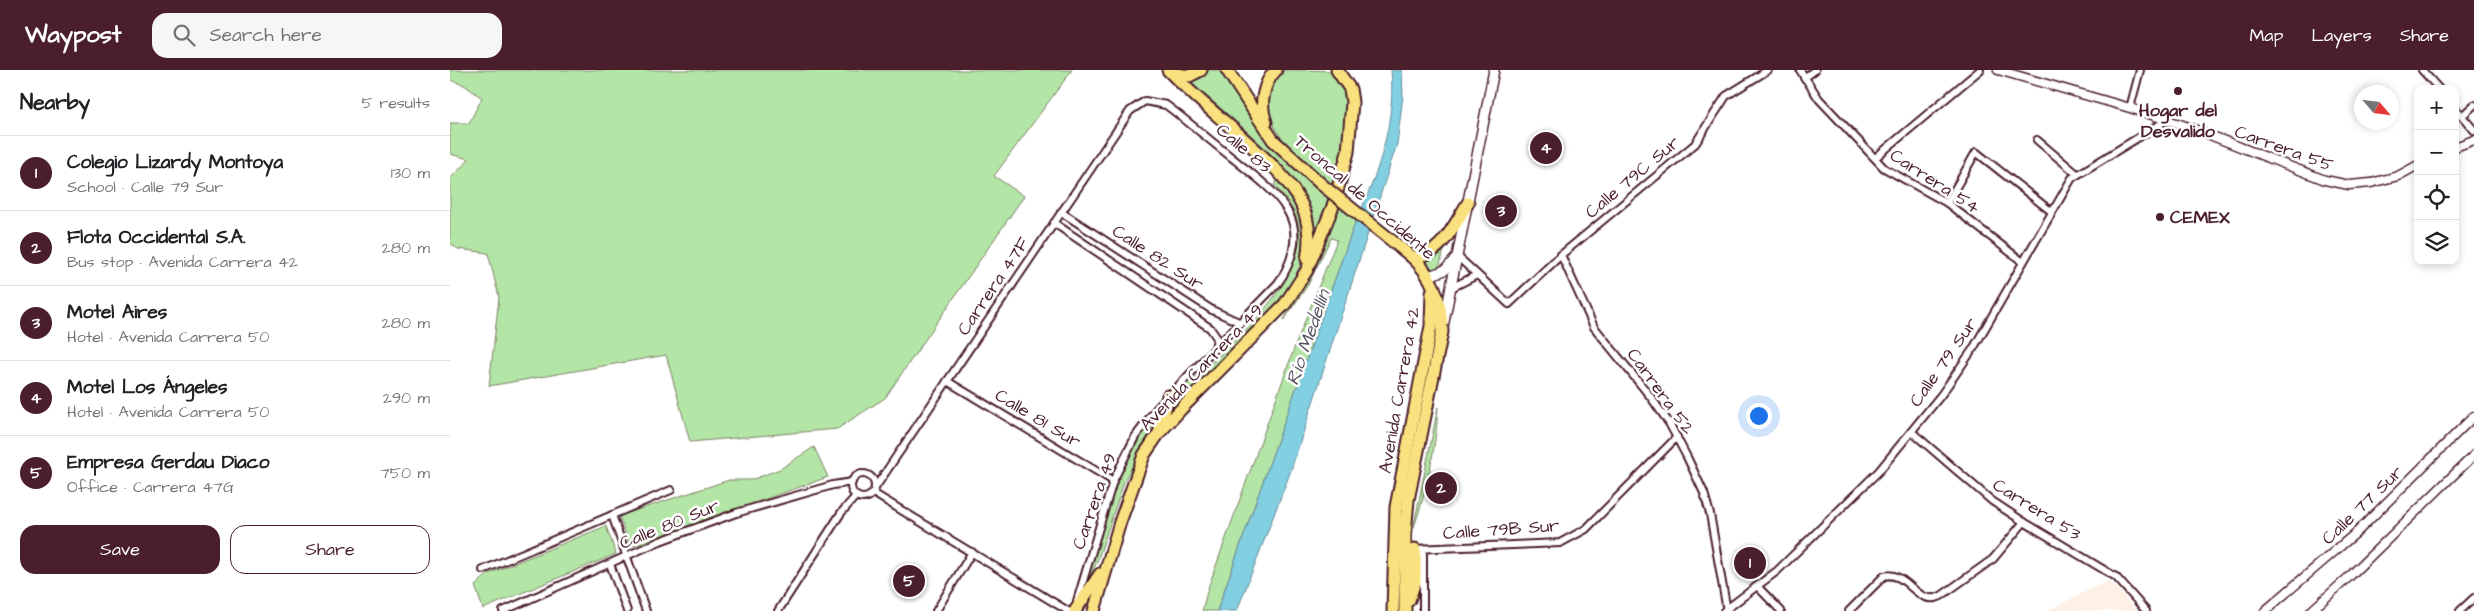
<!DOCTYPE html>
<html lang="en">
<head>
<meta charset="utf-8">
<style>
	body { margin:0; font-family:"Architects Daughter",sans-serif; background:#f6f6f6; color:#202124 }
	.controls { position:absolute; right:15px; top:15px; display:grid; overflow:hidden; border-radius:10px; box-shadow:0 2px 8px #0003 }
	.controls button { width:45px; height:45px; display:grid; place-items:center; padding:0; border:0; border-bottom:1px solid #e0e0e0; background:#fff; color:#202124; font:25px sans-serif }
	.compass { position:absolute; left:1904px; top:15px; width:45px; height:45px; border-radius:50%; background:#fff; box-shadow:0 2px 8px #0003; rotate:118deg }
	.you { position:absolute; left:1308px; top:345px; width:18px; height:18px; margin:-12px; border:4px solid #fff; border-radius:50%; background:#1a73e8; box-shadow:0 0 0 8px #1a73e833 }
	.badge { display:grid; place-items:center; width:32px; height:32px; border-radius:50%; background:#4a1f2b; color:#fff; font-size:16px; font-weight:700 }
	.pin { position:absolute; translate:-50% -50%; border:2px solid #fff; box-shadow:0 1px 5px #0006 }
	.list { margin:0; padding:0; list-style:none }
	h2 { display:flex; justify-content:space-between; align-items:center; height:65px; margin:0; padding:0 20px; font-size:21px }
	h2 small { font-size:16px; font-weight:400; color:#757577 }
	.list li { display:grid; grid-template-columns:32px 1fr auto; gap:15px; align-items:center; box-sizing:border-box; height:75px; padding:0 20px; border-top:1px solid #e0e0e0 }
	.list b { display:block; font-size:19px; white-space:nowrap }
	.list p { margin:0; font-size:16px; white-space:nowrap; color:#757577 }
	.list em { font-size:16px; font-style:normal; color:#757577 }
	.actions { display:flex; gap:10px; padding:15px 20px }
	.actions a { flex:1; padding:11px 0; border:1px solid #4a1f2b; border-radius:15px; text-align:center; font-size:18px; color:#4a1f2b }
	.actions .main { background:#4a1f2b; color:#fff }
	.icon { flex:none; width:28px; height:28px; fill:none; stroke:currentColor; stroke-width:2; stroke-linecap:round; stroke-linejoin:round }
	.map { position:relative; flex:none; width:2024px; height:541px; overflow:hidden }
	header { display:flex; align-items:center; gap:30px; box-sizing:border-box; height:70px; padding:0 25px; background:#4a1f2b; color:#fff }
	header strong { font-size:24px }
	nav { display:flex; gap:28px; margin-inline-start:auto; font-size:18px }
	.search { width:350px; height:45px; background:#f6f6f6; display:flex; align-items:center; gap:12px; box-sizing:border-box; padding:0 18px; border-radius:15px; color:#757577; font-size:19px }
	main { display:flex }
	aside { flex:1; background:#fff }
	.map>svg:first-child { display:block }
	.built { fill:#fdf0e4 }
	.green { fill:#b3e5a6; stroke:#7e8268 }
	.water { fill:#81cfe0; stroke:#6b8998 }
	.lines { fill:none; stroke-linecap:round; stroke-linejoin:round }
	.minor-casing { stroke:#4a1f2b; stroke-width:10 }
	.tertiary-casing { stroke:#4a1f2b; stroke-width:11 }
	.secondary-casing { stroke:#4a1f2b; stroke-width:12 }
	.trunk-casing { stroke:#4a1f2b; stroke-width:15 }
	.minor { stroke:#fff; stroke-width:6 }
	.tertiary { stroke:#fff; stroke-width:8 }
	.secondary { stroke:#fff; stroke-width:9 }
	.trunk { stroke:#fae180; stroke-width:11 }
	.trunk-bridge-casing { stroke:#4a1f2b; stroke-width:15; stroke-linecap:butt }
	.trunk-bridge { stroke:#fae180; stroke-width:11 }
	.poi-dot { fill:#4a1f2b; stroke:#fff; stroke-width:2 }
	.labels { text-anchor:middle; stroke-width:5; stroke-linejoin:round; paint-order:stroke }
	.poi-label { font-size:18px; font-weight:bold; fill:#4a1f2b; stroke:#fff }
	.street-label { font-size:18px; fill:#4a1f2b; stroke:#fff }
	.water-label { font-size:19px; font-style:italic; fill:#5a5461; stroke:#fff }
</style>
</head>
<body>
<header>
<strong>Waypost</strong>
<div class="search"><svg class="icon" aria-label="search" viewBox="0 0 24 24"><circle cx="10" cy="10" r="6"/><path d="M15 15l6 6"/></svg>Search here</div>
<nav><a>Map</a><a>Layers</a><a>Share</a></nav>
</header>
<main>
<aside>
<h2>Nearby<small>5 results</small></h2>
<ul class="list">
<li><span class="badge">1</span><div><b>Colegio Lizardy Montoya</b><p>School · Calle 79 Sur</p></div><em>130 m</em></li>
<li><span class="badge">2</span><div><b>Flota Occidental S.A.</b><p>Bus stop · Avenida Carrera 42</p></div><em>280 m</em></li>
<li><span class="badge">3</span><div><b>Motel Aires</b><p>Hotel · Avenida Carrera 50</p></div><em>280 m</em></li>
<li><span class="badge">4</span><div><b>Motel Los Ángeles</b><p>Hotel · Avenida Carrera 50</p></div><em>290 m</em></li>
<li><span class="badge">5</span><div><b>Empresa Gerdau Diaco</b><p>Office · Carrera 47G</p></div><em>750 m</em></li>
</ul>
<div class="actions"><a class="main">Save</a><a>Share</a></div>
</aside>
<div class="map">
<svg width="2024" height="541" viewBox="0 0 2024 541">
	<rect width="100%" height="100%" fill="#fff"/>
	<filter id="ink" filterUnits="userSpaceOnUse"><feTurbulence type="fractalNoise" baseFrequency=".02" numOctaves="2"/><feDisplacementMap in="SourceGraphic" scale="10" xChannelSelector="R" yChannelSelector="G"/><feConvolveMatrix kernelMatrix="1 2 1 2 8 2 1 2 1" color-interpolation-filters="sRGB"/></filter>
	<g filter="url(#ink)">
		<path class="built" d="M1659,510L1687,541H1597Z"/>
		<g class="green">
			<path d="M0,0H622L544,106L574,126L435,328L387,359L240,372L216,285L39,316L49,227L38,183L8,179L0,173V109L19,89L0,84V53H19L32,28L14,15L0,10Z"/>
			<path d="M758,0H772L803,50L822,75L867,119L874,108C850,85 810,60 819,22C821,13 825,5 833,0C844,0 871,0 879,1C922,20 874,141 862,173C863,165 865,157 864,149C860,108 770,39 738,10L750,9Z"/>
			<path d="M827,111C886,176 840,222 790,272C768,295 745,318 723,340V327C763,289 862,215 848,154C845,139 834,126 824,115Z"/>
			<path d="M887,135L906,150L767,541H752L758,518L845,276L887,170L881,168L858,215L834,250L857,205Z"/>
			<path d="M996,173L989,198L984,201L977,192L990,181Z"/>
			<path d="M988,337C986,379 977,420 963,460Z"/>
			<path d="M709,345L674,412L647,492L636,514L664,418L689,369Z"/>
			<path d="M364,377L378,407L180,477L169,446L279,410H301L330,399Z"/>
			<path d="M156,456L166,484L33,539L25,516L38,504Z"/>
		</g>
		<path class="water" d="M941,0H952L953,26L947,74L840,403L787,541H767L906,150C928,106 946,50 941,0Z"/>
		<g class="lines">
			<defs>
				<g id="minor">
					<path d="M1350,0L1369,29L1434,98L1497,133L1573,192"/>
					<path d="M1972,0L1989,19"/>
					<path d="M1354,8L1365,0"/>
					<path d="M1680,38L1690,0"/>
					<path d="M2005,38L2024,60"/>
					<path d="M2012,46L2024,35"/>
					<path d="M1587,70L1627,104"/>
					<path d="M1425,88L1530,0"/>
					<path d="M1497,133L1526,82L1602,142"/>
					<path d="M611,142L762,240L791,253"/>
					<path d="M604,153L760,258L767,268L765,279"/>
					<path d="M1111,185L1144,257L1200,326L1219,353L1237,387L1254,423L1260,444L1277,541"/>
					<path d="M1007,186L1059,234L1111,185L1245,74L1276,26L1318,0"/>
					<path d="M1001,218L1027,205"/>
					<path d="M497,311L663,411"/>
					<path d="M1462,362L1542,431L1574,452L1666,507L1696,541"/>
					<circle cx="413" cy="416" r="12"/>
					<path d="M425,418L680,41L695,31L716,35C740,53 762,72 785,90C804,106 828,122 839,144C851,166 841,195 828,213L706,339L685,367L663,411L627,531"/>
					<path d="M423,423L618,541"/>
					<path d="M162,445L196,541"/>
					<path d="M963,479L1110,473L1136,459L1227,367"/>
					<path d="M973,479V541"/>
					<path d="M160,494L177,541"/>
					<path d="M33,500L221,420"/>
					<path d="M1308,517L1331,541"/>
					<path d="M53,541L210,471L286,443L383,415L402,412"/>
					<path d="M328,541L391,443L406,426"/>
					<path d="M486,541L522,482"/>
					<path d="M1274,541L1327,501L1429,401L1491,325L1523,279L1622,108L1717,50"/>
					<path d="M1399,541L1434,506C1458,500 1467,538 1491,526L1543,489L1574,452"/>
					<path d="M2010,541L2024,528"/>
				</g>
				<g id="tertiary">
					<path d="M1548,0L1680,38L1739,57L1875,110L1899,115L1921,113L1948,106L1968,95"/>
					<path d="M2005,77L2024,70"/>
					<path d="M1815,541L1907,462L2024,346"/>
					<path d="M1861,541L1900,506L2024,385"/>
				</g>
				<g id="secondary">
					<path d="M979,206L995,200L1006,188"/>
					<path d="M994,252L1044,0"/>
				</g>
				<g id="trunk">
					<path d="M718,0C742,25 770,47 795,70C833,105 868,133 857,189"/>
					<path d="M777,0L823,70L871,114"/>
					<path d="M722,3L739,6L751,0"/>
					<path d="M816,52C809,35 813,13 826,0"/>
					<path d="M961,186C990,190 1005,153 1018,133"/>
					<path d="M710,360L718,326"/>
					<path d="M959,530L965,511V479"/>
					<path d="M625,541L650,504"/>
					<path d="M644,541L670,452L694,385L709,363L731,339L835,234L857,200L883,136L898,82L902,32L900,19L887,0"/>
					<path d="M943,541L946,437L981,256L982,222"/>
					<path d="M955,541V464L958,430L992,262C992,232 984,206 961,186"/>
				</g>
			</defs>
			<use href="#minor" class="minor-casing"/>
			<use href="#tertiary" class="tertiary-casing"/>
			<use href="#secondary" class="secondary-casing"/>
			<use href="#trunk" class="trunk-casing"/>
			<use href="#minor" class="minor"/>
			<use href="#tertiary" class="tertiary"/>
			<use href="#secondary" class="secondary"/>
			<use href="#trunk" class="trunk"/>
			<defs>
				<path id="trunk-bridge" d="M871,114L961,186"/>
			</defs>
			<use href="#trunk-bridge" class="trunk-bridge-casing"/>
			<use href="#trunk-bridge" class="trunk-bridge"/>
		</g>
	</g>
	<g class="poi-dot">
		<circle cx="1728" cy="21" r="5"/>
		<circle cx="1710" cy="147" r="5"/>
	</g>
	<g class="labels">
		<g class="poi-label">
			<text x="1728" y="46">Hogar del<tspan x="1728" dy="21">Desvalido</tspan></text>
			<text x="1720" y="153" text-anchor="start">CEMEX</text>
		</g>
		<g class="street-label">
			<text transform="translate(794 78) rotate(40)" y="6">Calle 83</text>
			<text transform="translate(1834 78) rotate(20)" y="6">Carrera 55</text>
			<text transform="translate(1182 107) rotate(-40)" y="6">Calle 79C Sur</text>
			<text transform="translate(1485 111) rotate(33)" y="6">Carrera 54</text>
			<text transform="translate(915 127) rotate(41)" y="6">Troncal de Occidente</text>
			<text transform="translate(708 187) rotate(33)" y="6">Calle 82 Sur</text>
			<text transform="translate(543 216) rotate(-56)" y="6">Carrera 47F</text>
			<text transform="translate(1493 292) rotate(-55)" y="6">Calle 79 Sur</text>
			<text transform="translate(751 297) rotate(-46)" y="6">Avenida Carrera 49</text>
			<text transform="translate(949 320) rotate(-80)" y="6">Avenida Carrera 42</text>
			<text transform="translate(1211 321) rotate(54)" y="6">Carrera 52</text>
			<text transform="translate(588 348) rotate(31)" y="6">Calle 81 Sur</text>
			<text transform="translate(644 431) rotate(-71)" y="6">Carrera 49</text>
			<text transform="translate(1912 435) rotate(-44)" y="6">Calle 77 Sur</text>
			<text transform="translate(1587 439) rotate(32)" y="6">Carrera 53</text>
			<text transform="translate(219 454) rotate(-22)" y="6">Calle 80 Sur</text>
			<text transform="translate(1051 459) rotate(-4)" y="6">Calle 79B Sur</text>
		</g>
		<g class="water-label">
			<text transform="translate(857 267) rotate(-71)" y="7">Río Medellín</text>
		</g>
	</g>
</svg>
<div class="controls">
<button>+</button>
<button>−</button>
<button><svg class="icon" aria-label="locate" viewBox="0 0 24 24"><circle cx="12" cy="12" r="6"/><path d="M12 2v4M12 18v4M2 12h4M18 12h4"/></svg></button>
<button><svg class="icon" aria-label="layers" viewBox="0 0 24 24"><path d="M12 4l9 5-9 5-9-5zM3 14l9 5 9-5"/></svg></button>
</div>
<svg class="compass" viewBox="-18 -18 36 36"><path d="M0-13l5 13h-10z" fill="#e53935"/><path d="M0 13l5-13h-10z" fill="#757577"/></svg>
<div class="you"></div>
<div class="pin badge" style="left:1300px;top:493px">1</div>
<div class="pin badge" style="left:991px;top:418px">2</div>
<div class="pin badge" style="left:1051px;top:141px">3</div>
<div class="pin badge" style="left:1096px;top:78px">4</div>
<div class="pin badge" style="left:459px;top:511px">5</div>
</div>
</main>
</body>
</html>
